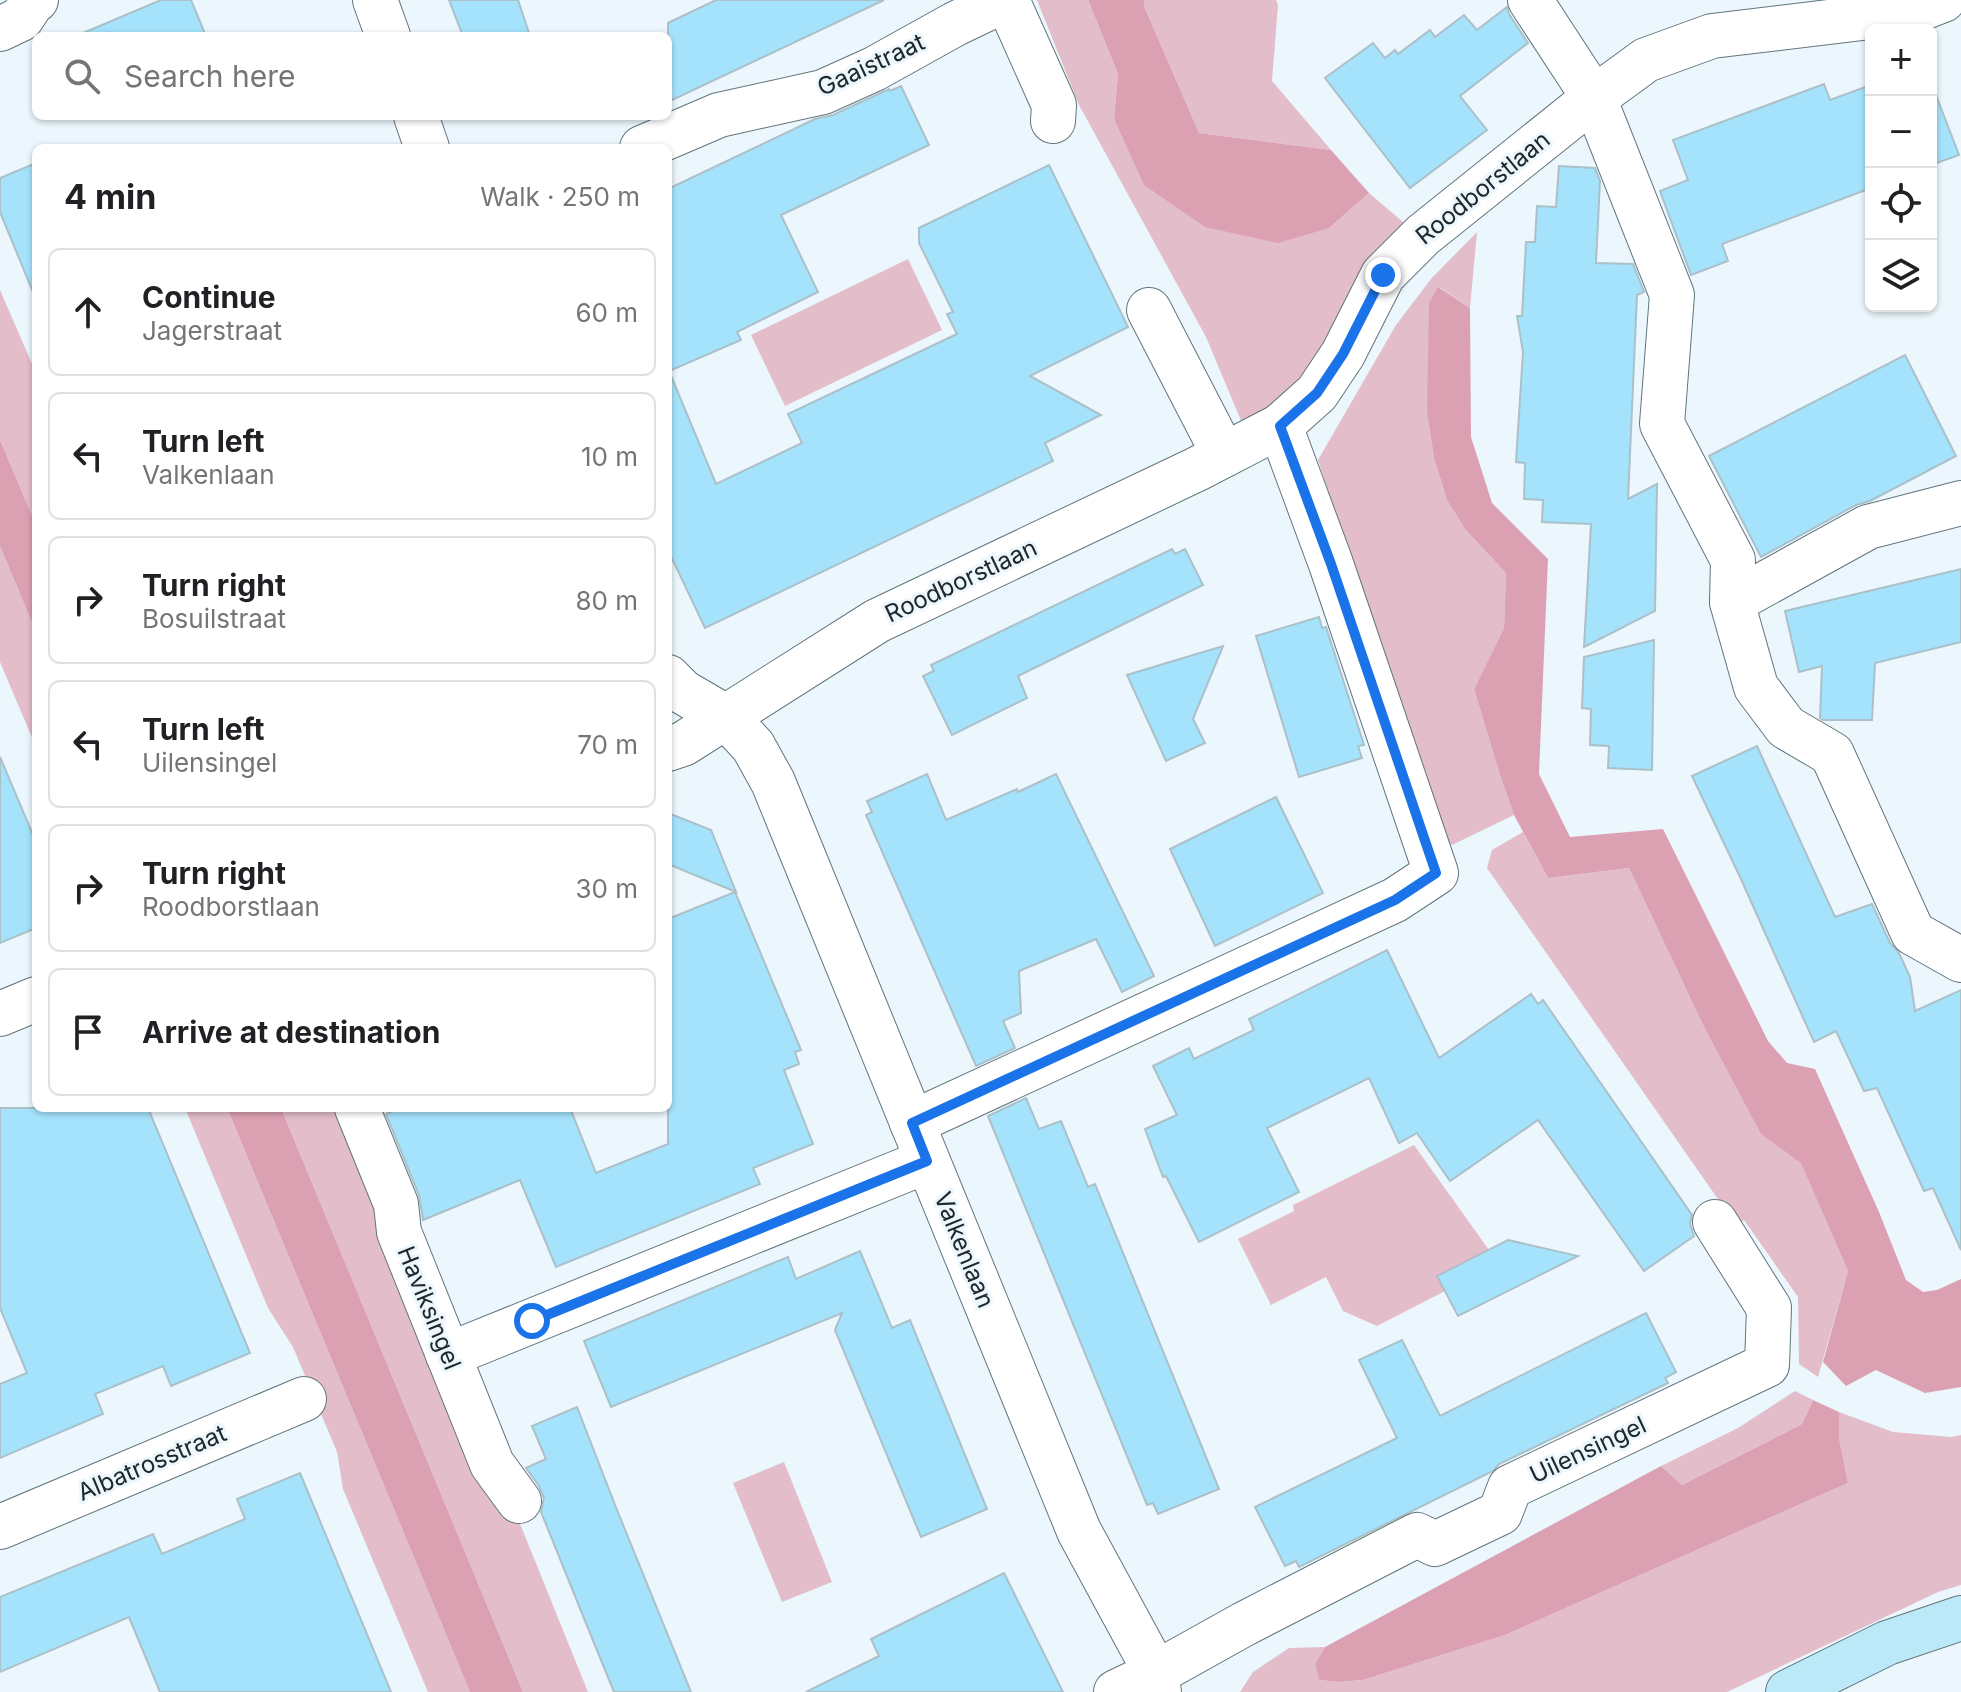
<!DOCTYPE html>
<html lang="en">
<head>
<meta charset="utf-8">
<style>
	body { margin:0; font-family:Inter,sans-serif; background:#f2f2f2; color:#202124 }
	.controls { position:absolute; right:24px; top:24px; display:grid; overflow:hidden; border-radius:12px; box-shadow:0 2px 6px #0004 }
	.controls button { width:72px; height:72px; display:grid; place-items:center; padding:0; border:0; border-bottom:2px solid #e0e0e0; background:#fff; color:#202124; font:40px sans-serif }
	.stop { position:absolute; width:24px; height:24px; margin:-18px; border:6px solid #1a73e8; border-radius:50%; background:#fff }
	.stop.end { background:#1a73e8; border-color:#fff; box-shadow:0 2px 8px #0008 }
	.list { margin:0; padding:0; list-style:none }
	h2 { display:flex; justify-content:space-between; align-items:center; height:104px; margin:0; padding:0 32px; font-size:34px }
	h2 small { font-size:26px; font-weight:400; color:#757577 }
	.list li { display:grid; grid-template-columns:52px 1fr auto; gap:24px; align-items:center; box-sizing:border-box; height:128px; margin:0 16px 16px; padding:0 16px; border:2px solid #e0e0e0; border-radius:12px }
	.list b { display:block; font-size:30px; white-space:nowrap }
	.list p { margin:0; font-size:26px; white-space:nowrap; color:#757577 }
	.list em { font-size:26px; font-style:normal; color:#757577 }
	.icon { flex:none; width:44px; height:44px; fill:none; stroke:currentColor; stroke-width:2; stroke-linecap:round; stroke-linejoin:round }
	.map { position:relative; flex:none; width:1961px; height:1692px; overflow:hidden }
	.search { position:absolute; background:#fff; box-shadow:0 2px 6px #0004; left:32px; top:32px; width:640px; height:88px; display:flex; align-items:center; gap:20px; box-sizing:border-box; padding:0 28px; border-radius:12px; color:#757577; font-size:30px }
	.panel { position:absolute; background:#fff; box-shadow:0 2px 6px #0004; left:32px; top:144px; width:640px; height:968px; border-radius:12px }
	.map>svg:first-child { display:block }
	.green { fill:#e3bdc9 }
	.water { fill:#dba1b3 }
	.building { fill:#a5e3fd; stroke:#abc0c8; stroke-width:2 }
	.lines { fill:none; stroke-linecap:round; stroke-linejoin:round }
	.street-casing { stroke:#62757d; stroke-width:46 }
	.secondary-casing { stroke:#62757d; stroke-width:46 }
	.street { stroke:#fff; stroke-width:44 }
	.secondary { stroke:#bce9f7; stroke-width:44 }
	.route { stroke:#1a73e8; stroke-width:10 }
	.labels { text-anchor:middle; stroke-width:6; stroke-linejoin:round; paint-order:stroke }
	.street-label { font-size:24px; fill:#20282b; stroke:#ebf7fd }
</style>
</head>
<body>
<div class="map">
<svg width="1961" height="1692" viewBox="0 0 1961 1692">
	<rect width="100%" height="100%" fill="#ebf7fd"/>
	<g class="green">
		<path d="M1037,0H1088L1118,74L1114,119L1144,184L1205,227L1329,228L1369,193L1410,228L1319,377L1242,423L1206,337L1079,105Z"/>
		<path d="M1144,0H1276L1278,5L1272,81L1331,150L1199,133L1144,6Z"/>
		<path d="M1477,232L1470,308L1439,287L1427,413L1434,458L1447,500L1465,529L1506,573L1504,628L1474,689L1500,775L1514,815L1452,845L1434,834L1354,570L1318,460L1396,325L1431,279Z"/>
		<path d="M908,259L942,330L785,406L751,335Z"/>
		<path d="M0,290L36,373V525L0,440Z"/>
		<path d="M0,546L36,632V747L0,662Z"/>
		<path d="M1523,832L1548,878L1629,868L1703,1025L1761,1133L1801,1162L1848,1271L1818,1377L1799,1364L1798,1297L1744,1220L1736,1225L1487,868L1492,850Z"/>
		<path d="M185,1108H227L470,1692H428L343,1489L337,1452L293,1347L268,1308Z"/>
		<path d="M281,1108H344L386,1210L378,1232L479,1485L510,1499L588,1692H523Z"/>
		<path d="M1414,1145L1489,1250L1438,1275L1445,1291L1377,1326L1343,1311L1326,1277L1271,1305L1238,1239L1294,1211L1293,1205Z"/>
		<path d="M1795,1391L1813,1400L1802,1424L1682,1485L1661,1466L1738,1428Z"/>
		<path d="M1839,1412L1893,1432L1951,1437L1961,1435V1585L1938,1592L1727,1692H1240L1253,1672L1289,1648L1325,1647L1315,1664L1319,1680L1341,1682L1363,1680L1505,1635L1848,1483L1839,1438Z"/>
		<path d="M784,1462L832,1582L782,1602L733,1483Z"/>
	</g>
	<g class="water">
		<path d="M1088,0H1144V6L1199,133L1331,150L1369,193L1329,228L1278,243L1205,227L1144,185L1114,119L1118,74Z"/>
		<path d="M1438,287L1470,308L1471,437L1492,503L1548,559L1539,774L1570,837L1663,829L1768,1041L1787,1063L1815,1069L1879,1212L1906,1280L1923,1292L1937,1290L1961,1279V1387L1925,1393L1876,1370L1846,1386L1823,1362L1848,1271L1801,1163L1761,1134L1703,1025L1629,868L1548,878L1514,815L1500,775L1474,689L1504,628L1506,573L1465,529L1447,500L1434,458L1427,413L1429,303Z"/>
		<path d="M0,440L36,525V632L0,546Z"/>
		<path d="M227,1108H281L523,1692H470Z"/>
		<path d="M1813,1400L1839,1412V1438L1848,1483L1505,1635L1363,1680L1340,1682L1319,1680L1315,1664L1325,1647L1661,1466L1682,1485L1802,1424Z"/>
	</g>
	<g class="building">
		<path d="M161,0H191L206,36H76Z"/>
		<path d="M449,0H518L530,36H463Z"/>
		<path d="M716,0H884L668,102V23Z"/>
		<path d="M1507,7L1509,14L1528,43L1460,96L1487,130L1410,188L1325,78L1373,43L1385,58L1395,50L1398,54L1430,30L1435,37L1464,15L1477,30Z"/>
		<path d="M1931,82L1959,155L1931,165Z"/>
		<path d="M1824,84L1830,100L1871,85V188L1722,244L1728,261L1691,275L1660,191L1688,180L1673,140Z"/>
		<path d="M901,86L929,145L781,215L818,292L737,332L741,340L669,371L716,484L802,443L788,414L957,334L947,314L953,312L919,243V228L1049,165L1128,327L1030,376L1101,415L1045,443L1053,461L705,628L668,550V189L815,119L833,115L889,89L890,91Z"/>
		<path d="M36,163V297H35L0,212V178Z"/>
		<path d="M1559,166L1595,168L1600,181L1596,263L1633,264L1644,292L1637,295L1628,499L1657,484L1655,611L1584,647L1591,524L1542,522L1543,500L1524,499L1525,463L1516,462L1523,352L1517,316H1522L1526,242H1535L1537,206L1556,207Z"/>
		<path d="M1905,355L1956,456L1870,501L1856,505L1761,557L1709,456Z"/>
		<path d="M1172,549L1175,554L1185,549L1203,585L1018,676L1027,698L952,735L923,676L934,671L931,665Z"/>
		<path d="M1961,569V642L1875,663L1872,720H1823L1820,718L1822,666L1799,672L1785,611Z"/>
		<path d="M1319,617L1322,628L1326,627L1364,745L1358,746L1362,758L1299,777L1256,636Z"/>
		<path d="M1654,640L1652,770L1608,768L1609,746L1590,745L1591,709L1582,708L1584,657Z"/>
		<path d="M1223,646L1193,719L1205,743L1166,761L1127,675Z"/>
		<path d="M1757,746L1835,917L1872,904L1890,943L1899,953L1910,977L1915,1011L1961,990V1250L1933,1188L1924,1191L1877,1088L1864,1091L1836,1031L1814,1042L1740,877L1692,776Z"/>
		<path d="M0,757L36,842V928L0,943Z"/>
		<path d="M927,774L946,820L1017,789L1018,792L1056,774L1154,976L1122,992L1096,939L1019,971L1021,1013L1003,1021L1015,1048L976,1066L866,815L872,812L867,801Z"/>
		<path d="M1276,797L1323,893L1215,946L1170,849Z"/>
		<path d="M668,813L711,830L736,892L668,864Z"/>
		<path d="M735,892L801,1050L795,1052L799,1064L784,1070L813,1144L753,1168L760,1184L556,1267L520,1180L423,1220L419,1195L386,1114L400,1108H570L596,1173L668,1144V919Z"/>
		<path d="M1387,950L1439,1058L1531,994L1538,1004L1543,1000L1692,1215L1690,1224L1694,1236L1644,1271L1538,1120L1450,1181L1417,1133L1399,1143L1369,1078L1267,1128L1299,1192L1199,1242L1166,1176L1163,1177L1145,1129L1177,1115L1153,1066L1189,1048L1194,1059L1254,1030L1249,1019Z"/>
		<path d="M1026,1098L1039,1129L1061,1121L1088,1187L1095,1184L1219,1489L1158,1514L1153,1503L1147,1505L988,1116Z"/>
		<path d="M0,1108H148L250,1353L171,1386L163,1366L95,1394L103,1414L0,1458V1384L27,1373L0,1308Z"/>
		<path d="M1508,1240L1578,1256L1458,1316L1437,1276Z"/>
		<path d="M860,1251L892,1328L910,1320L987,1509L921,1537L835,1330L842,1313L611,1407L584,1341L788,1257L796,1279Z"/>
		<path d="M1646,1313L1676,1372L1665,1378L1668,1383L1499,1464L1493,1471L1299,1567L1296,1561L1285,1566L1255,1507L1397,1438L1359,1360L1402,1340L1440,1416Z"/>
		<path d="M577,1407L617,1510L691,1692H614L592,1638L541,1512L544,1498L539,1486L526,1468L546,1459L532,1426Z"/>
		<path d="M300,1473L391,1692H160L129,1617L0,1672V1597L153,1534L162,1554L245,1519L237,1499Z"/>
		<path d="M1004,1573L1063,1692H806L879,1656L871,1639Z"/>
	</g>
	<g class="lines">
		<defs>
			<g id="street">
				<path d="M375,0L388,36"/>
				<path d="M1007,0L1054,105L1053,121"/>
				<path d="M1530,0L1594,98L1672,295L1662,424L1733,560L1732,602L1756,687L1786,727L1832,754L1913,933L1961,960"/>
				<path d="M0,29L21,19L33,1L36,0"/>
				<path d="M416,116L427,148"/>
				<path d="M642,148L719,115L823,92L874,69L955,24L1005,0"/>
				<path d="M1149,310L1224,455"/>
				<path d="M1732,602L1868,527L1961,503"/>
				<path d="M668,677L683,692L726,717L753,746L773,782L1079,1531L1156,1673L1159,1692"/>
				<path d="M668,749L683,744L877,621L1197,469L1280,426L1317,393L1343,354L1383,275L1423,235L1594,98L1646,60L1712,36L1912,12L1943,0"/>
				<path d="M0,1014L36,999"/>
				<path d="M357,1108L396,1204L399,1232L492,1464L519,1501"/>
				<path d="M912,1123L1395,900L1436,873L1331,564L1280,426"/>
				<path d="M448,1355L927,1161"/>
				<path d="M0,1527L304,1399"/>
				<path d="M1116,1692L1156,1673L1244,1624L1417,1535L1435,1544L1500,1513L1510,1487L1767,1365L1769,1308L1715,1222"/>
			</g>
			<path id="secondary" d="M1788,1692L1887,1643L1961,1618"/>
		</defs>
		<use href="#street" class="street-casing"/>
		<use href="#secondary" class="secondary-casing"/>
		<use href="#street" class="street"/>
		<use href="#secondary" class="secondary"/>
	</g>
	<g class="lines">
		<path class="route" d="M532,1321L927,1161L912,1123L1395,900L1436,873L1331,564L1280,426L1317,393L1343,354L1383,275"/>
	</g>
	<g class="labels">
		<g class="street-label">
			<text transform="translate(871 65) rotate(-25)" y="8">Gaaistraat</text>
			<text transform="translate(1483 188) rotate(-39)" y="8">Roodborstlaan</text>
			<text transform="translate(961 581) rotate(-25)" y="8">Roodborstlaan</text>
			<text transform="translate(964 1250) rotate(68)" y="8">Valkenlaan</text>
			<text transform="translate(429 1308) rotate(68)" y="8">Haviksingel</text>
			<text transform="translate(1588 1450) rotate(-25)" y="8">Uilensingel</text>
			<text transform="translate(152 1463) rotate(-23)" y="8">Albatrosstraat</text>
		</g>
	</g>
</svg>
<div class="controls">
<button>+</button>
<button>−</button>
<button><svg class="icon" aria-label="locate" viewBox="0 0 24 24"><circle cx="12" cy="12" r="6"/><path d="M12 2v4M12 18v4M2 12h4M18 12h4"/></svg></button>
<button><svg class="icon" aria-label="layers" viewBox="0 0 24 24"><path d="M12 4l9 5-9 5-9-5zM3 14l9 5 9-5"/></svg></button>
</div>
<div class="stop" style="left:532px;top:1321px"></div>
<div class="stop end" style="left:1383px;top:275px"></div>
<div class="search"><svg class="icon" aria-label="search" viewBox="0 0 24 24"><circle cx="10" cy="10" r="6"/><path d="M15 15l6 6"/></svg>Search here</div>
<section class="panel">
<h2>4 min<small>Walk · 250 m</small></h2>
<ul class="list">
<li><svg class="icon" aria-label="ahead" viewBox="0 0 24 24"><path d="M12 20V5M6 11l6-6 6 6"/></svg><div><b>Continue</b><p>Jagerstraat</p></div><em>60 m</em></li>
<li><svg class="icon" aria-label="left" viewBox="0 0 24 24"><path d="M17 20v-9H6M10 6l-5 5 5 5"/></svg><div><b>Turn left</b><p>Valkenlaan</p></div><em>10 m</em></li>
<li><svg class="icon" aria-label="right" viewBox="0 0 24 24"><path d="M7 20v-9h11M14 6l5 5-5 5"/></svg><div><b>Turn right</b><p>Bosuilstraat</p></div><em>80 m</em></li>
<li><svg class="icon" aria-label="left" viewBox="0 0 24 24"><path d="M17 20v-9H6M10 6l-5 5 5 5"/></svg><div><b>Turn left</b><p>Uilensingel</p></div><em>70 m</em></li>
<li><svg class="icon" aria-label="right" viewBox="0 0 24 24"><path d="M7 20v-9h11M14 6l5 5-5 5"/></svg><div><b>Turn right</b><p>Roodborstlaan</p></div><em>30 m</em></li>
<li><svg class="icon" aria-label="arrive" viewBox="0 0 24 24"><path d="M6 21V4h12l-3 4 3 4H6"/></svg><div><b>Arrive at destination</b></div></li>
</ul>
</section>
</div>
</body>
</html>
